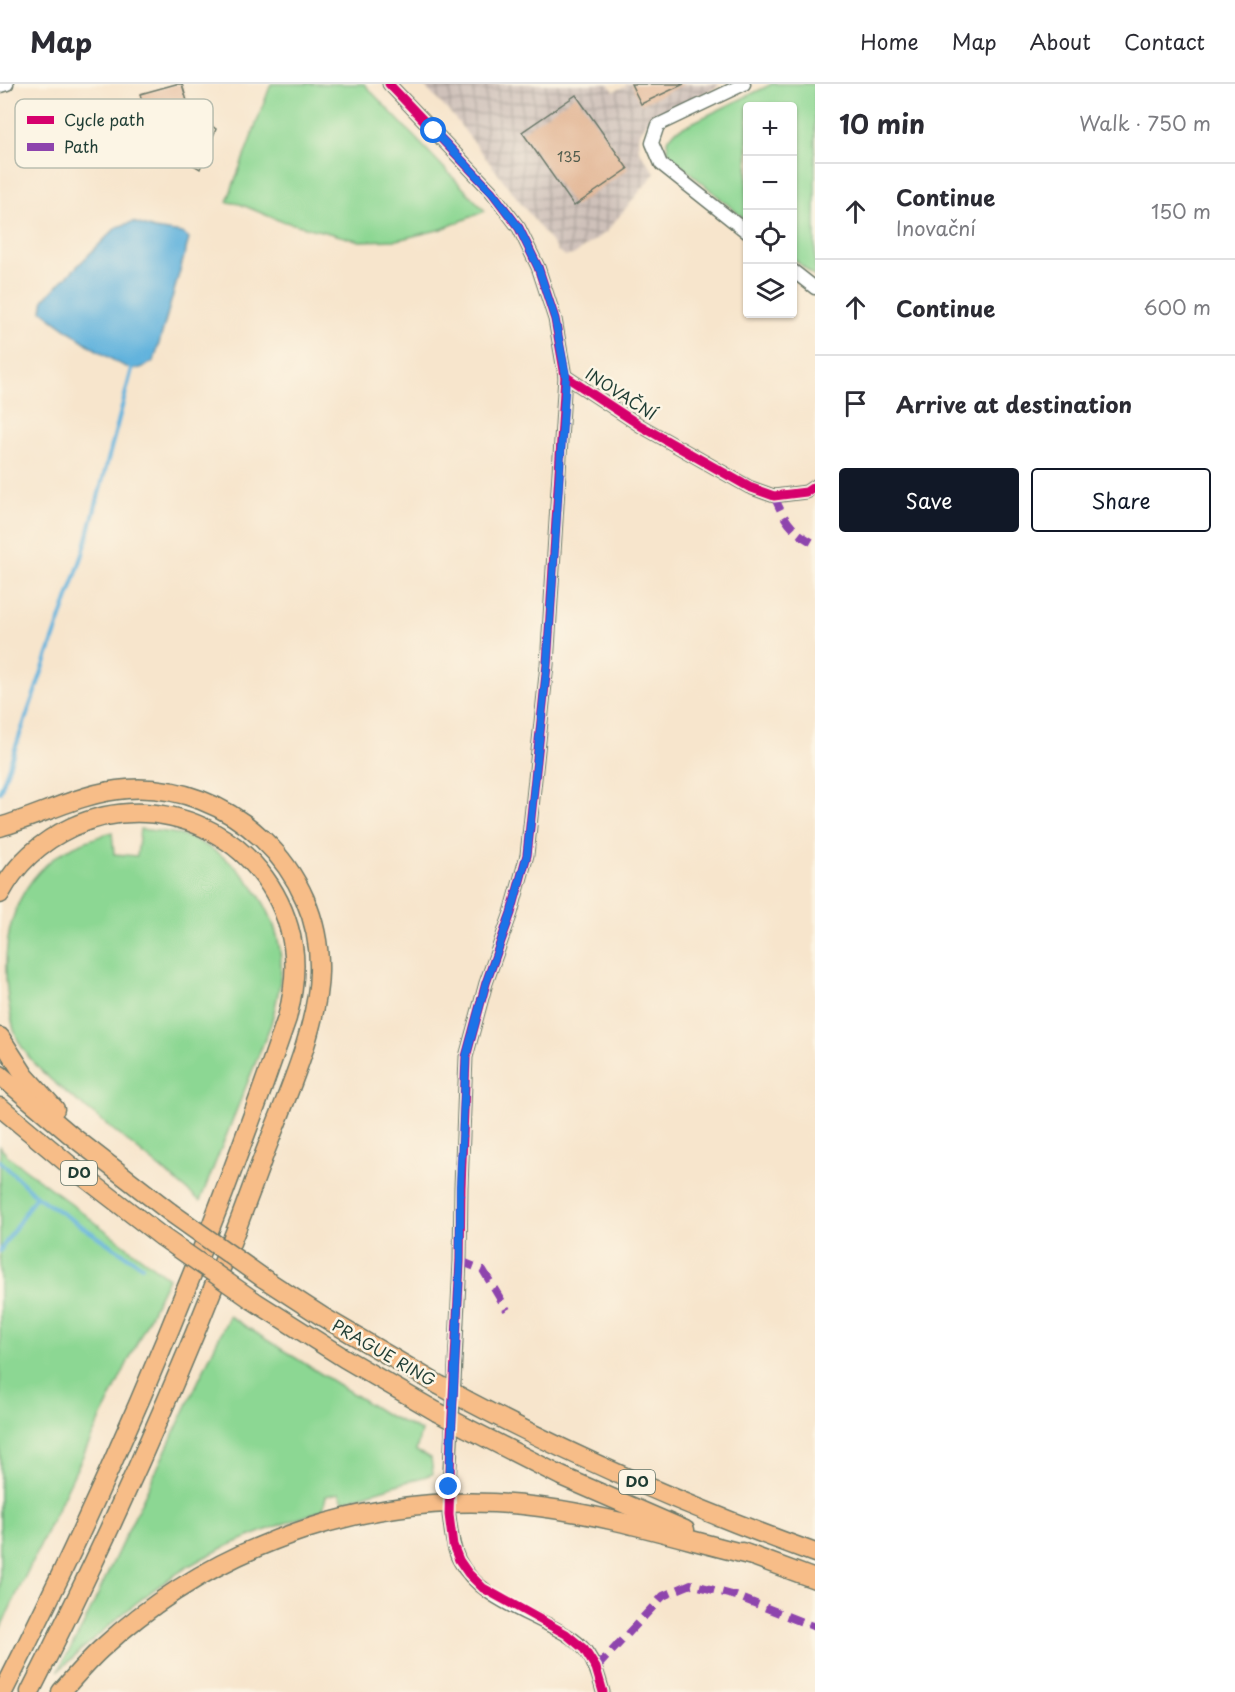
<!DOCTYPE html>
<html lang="en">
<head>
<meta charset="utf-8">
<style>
	body { margin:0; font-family:"Playpen Sans",sans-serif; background:#f7f7f7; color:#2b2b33 }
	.controls { position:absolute; right:18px; top:18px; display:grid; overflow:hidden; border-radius:6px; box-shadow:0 2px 4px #0004 }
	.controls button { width:54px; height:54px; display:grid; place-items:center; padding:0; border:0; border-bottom:2px solid #e1e1e2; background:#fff; color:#2b2b33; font:30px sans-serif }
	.stop { position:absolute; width:18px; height:18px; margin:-14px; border:4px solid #1a73e8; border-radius:50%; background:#fff }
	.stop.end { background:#1a73e8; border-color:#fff; box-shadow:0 2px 6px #0008 }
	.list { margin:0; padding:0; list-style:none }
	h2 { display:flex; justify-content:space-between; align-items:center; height:78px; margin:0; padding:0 24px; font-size:26px }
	h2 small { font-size:20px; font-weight:400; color:#7c7c81 }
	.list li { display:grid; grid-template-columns:39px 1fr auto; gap:18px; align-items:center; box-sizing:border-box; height:96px; padding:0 24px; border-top:2px solid #e1e1e2 }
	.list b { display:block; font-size:22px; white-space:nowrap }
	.list p { margin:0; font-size:20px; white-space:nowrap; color:#7c7c81 }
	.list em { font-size:20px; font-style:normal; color:#7c7c81 }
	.actions { display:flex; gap:12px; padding:18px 24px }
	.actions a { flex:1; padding:14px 0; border:2px solid #111827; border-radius:6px; text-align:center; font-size:21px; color:#111827 }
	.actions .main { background:#111827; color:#fff }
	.icon { flex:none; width:33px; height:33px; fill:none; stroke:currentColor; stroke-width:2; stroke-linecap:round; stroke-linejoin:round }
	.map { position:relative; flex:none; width:815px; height:1608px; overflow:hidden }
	header { display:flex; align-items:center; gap:36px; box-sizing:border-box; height:84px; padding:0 30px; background:#fff; border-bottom:2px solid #e1e1e2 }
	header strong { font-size:28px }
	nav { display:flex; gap:33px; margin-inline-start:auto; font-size:21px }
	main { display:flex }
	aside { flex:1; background:#fff }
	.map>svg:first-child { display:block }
	.industrial { fill:url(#industrial-grid) }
	.green { fill:#8cd793; stroke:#568a64; stroke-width:1.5 }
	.water { fill:#62b3dd; stroke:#407888; stroke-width:1.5 }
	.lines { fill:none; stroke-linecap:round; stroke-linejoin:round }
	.stream { stroke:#62b3dd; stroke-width:4 }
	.building { fill:#e3b797 }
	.minor-casing { stroke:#6b7869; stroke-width:15 }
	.highway-casing { stroke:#6b7869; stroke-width:21 }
	.minor { stroke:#fff; stroke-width:12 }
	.highway { stroke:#f7bd88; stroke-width:18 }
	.highway-bridge-casing { stroke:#6b7869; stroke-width:21; stroke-linecap:butt }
	.highway-bridge { stroke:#f7bd88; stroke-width:18 }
	.quiet { stroke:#8e44ad; stroke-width:8; stroke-dasharray:15 8; stroke-linecap:butt }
	.cycleway-casing { stroke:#fcf5e5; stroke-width:13 }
	.cycleway { stroke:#d6006c; stroke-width:9 }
	.route { stroke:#1a73e8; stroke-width:8 }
	.labels { text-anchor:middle; stroke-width:5; stroke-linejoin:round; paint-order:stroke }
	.number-label { font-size:14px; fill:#505c4d }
	.shield { fill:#fcf5e5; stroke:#617469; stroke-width:1.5 }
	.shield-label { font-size:15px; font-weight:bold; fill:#1f3d34 }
	.street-label { font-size:16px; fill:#1f3d34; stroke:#fcf5e5 }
	.key { fill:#fcf5e5; stroke:#babeb0; stroke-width:1.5 }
	.key-label { font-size:16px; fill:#1f3d34 }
</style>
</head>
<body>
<header>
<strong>Map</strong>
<nav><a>Home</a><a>Map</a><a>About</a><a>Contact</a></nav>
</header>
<main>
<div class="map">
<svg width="815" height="1608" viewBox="0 0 815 1608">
	<defs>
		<pattern id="industrial-grid" width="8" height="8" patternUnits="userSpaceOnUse" patternTransform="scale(1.5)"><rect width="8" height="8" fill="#cfc1ba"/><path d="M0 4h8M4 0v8" fill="none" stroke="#a79e98"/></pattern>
	</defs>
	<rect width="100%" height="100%" fill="#fcf5e5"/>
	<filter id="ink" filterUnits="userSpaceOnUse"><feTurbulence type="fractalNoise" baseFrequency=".0167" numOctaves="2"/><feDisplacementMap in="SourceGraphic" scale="12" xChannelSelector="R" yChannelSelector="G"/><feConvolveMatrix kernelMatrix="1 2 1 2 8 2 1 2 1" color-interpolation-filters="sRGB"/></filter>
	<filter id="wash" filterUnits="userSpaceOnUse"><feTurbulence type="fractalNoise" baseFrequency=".008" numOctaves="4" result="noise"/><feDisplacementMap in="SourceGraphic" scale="24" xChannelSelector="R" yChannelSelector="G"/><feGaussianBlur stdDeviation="1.35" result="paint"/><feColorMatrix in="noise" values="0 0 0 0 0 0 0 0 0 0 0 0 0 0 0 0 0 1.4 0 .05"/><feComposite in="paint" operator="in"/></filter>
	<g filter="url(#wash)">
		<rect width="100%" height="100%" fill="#f7e5cc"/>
		<path class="industrial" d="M425,0H608L614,7L626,2V0H718L719,2L646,38L638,53L639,67L655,89L606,148L573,171L566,172L559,168L454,33L426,4Z"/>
		<g class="green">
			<path d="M271,0H364L485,127L442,145L397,156L360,157L278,136L240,120L227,118Z"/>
			<path d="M772,0H815V193L793,174L792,22H748L747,137L673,74L668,66L667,57L675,47Z"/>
			<path d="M140,745C152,747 165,747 177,750C235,765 283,825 281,886C280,905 276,921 271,940L200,1117C164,1087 127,1057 91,1028C67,1009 41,991 24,966C19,960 17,953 14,946C0,890 0,822 47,780C65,763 89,756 112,748L114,770L137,772Z"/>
			<path d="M0,1063L8,1072L168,1194L0,1545Z"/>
			<path d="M229,1232L385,1330L421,1347L416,1367L431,1374L433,1390L343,1417L339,1409L326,1412L323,1426C282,1440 241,1454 203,1474C149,1503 103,1547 58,1587L83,1542Z"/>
		</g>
		<path class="water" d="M133,138L154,145L182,149L189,155L154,277C148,281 140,286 133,285C116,283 59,239 42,227L44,215L117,143Z"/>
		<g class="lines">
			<g class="stream">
				<path d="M0,708L83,470L132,285"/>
				<path d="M0,1077L36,1112L142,1182"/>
				<path d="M0,1167L36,1112"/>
			</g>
		</g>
		<g id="blocks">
			<g class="building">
				<path d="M176,0H182L187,17L145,29L140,10Z"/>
				<path d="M631,0H684L641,20Z"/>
				<path d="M576,11L628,85L574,122L522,48Z"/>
				<path d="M199,28H212V42L216,45L200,85L187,77L199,48Z"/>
			</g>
		</g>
	</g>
	<g filter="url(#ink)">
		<use href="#blocks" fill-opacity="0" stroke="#6b7869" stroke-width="1.5"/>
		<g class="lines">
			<defs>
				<g id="minor">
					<path d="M389,0L491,107L519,144L538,183L555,235L565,292L547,581L527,771L511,829L486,899L466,973L461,1103L460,1177L449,1403"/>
					<path d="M744,0L658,41L652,59L661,80L748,149"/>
					<path d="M0,2L7,0"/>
					<path d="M792,186L815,204"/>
					<path d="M565,292L641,342L749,403L774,412L806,408L815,402"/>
					<path d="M449,1431C451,1446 452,1462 459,1476C476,1509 516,1524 547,1540C560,1547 575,1554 585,1566C595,1579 599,1593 603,1608"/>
				</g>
				<g id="highway">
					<path d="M0,743C43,731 82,708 127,705C230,698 322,785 319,888C318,944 285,1016 265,1068C198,1253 119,1433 30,1608"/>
					<path d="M0,810C16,780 42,757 72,743C168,700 276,759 293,862C297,887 293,911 287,934C208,1165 114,1390 3,1608"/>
					<path d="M0,953L25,992L55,1025"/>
					<path d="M0,991L72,1052L170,1128"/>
					<path d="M0,1023L79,1089L161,1152"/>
					<path d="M263,1194L323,1233L439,1301"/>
					<path d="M254,1217L344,1274L437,1328"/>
					<path d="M468,1317C580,1376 696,1426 815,1469"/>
					<path d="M467,1344L561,1392L685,1446"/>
					<path d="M742,1468L815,1495"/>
					<path d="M61,1608C74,1593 87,1578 101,1565C219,1456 381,1402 540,1423C611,1432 683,1455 753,1472"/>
				</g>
			</defs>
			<use href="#minor" class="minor-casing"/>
			<use href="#highway" class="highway-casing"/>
			<use href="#minor" class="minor"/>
			<use href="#highway" class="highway"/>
			<defs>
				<g id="highway-bridge">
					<path d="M170,1128L263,1194"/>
					<path d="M161,1152L254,1217"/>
					<path d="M439,1301L468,1317"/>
					<path d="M437,1328L467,1344"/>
				</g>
			</defs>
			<use href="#highway-bridge" class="highway-bridge-casing"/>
			<use href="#highway-bridge" class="highway-bridge"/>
			<g class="quiet">
				<path d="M774,412C785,437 791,447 815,460"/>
				<path d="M460,1177L483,1186L507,1226"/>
				<path d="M596,1584L663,1512L691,1500L736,1512L815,1543"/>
			</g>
			<defs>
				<g id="cycleway">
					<path d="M389,0L491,107L519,144L538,183L555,235L565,292L547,581L527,771L511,829L486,899L466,973L461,1103L460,1177L451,1352L449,1431L453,1461L459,1476L468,1489L483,1504L566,1550L584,1565L596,1584L603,1608"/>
					<path d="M565,292L641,342L749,403L774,412L806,408L815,402"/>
				</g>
			</defs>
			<use href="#cycleway" class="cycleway-casing"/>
			<use href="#cycleway" class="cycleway"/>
		</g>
	</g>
	<g class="lines" filter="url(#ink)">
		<path class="route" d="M434,47L491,107L519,144L538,183L555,235L566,292L547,581L527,771L511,829L486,899L466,973L460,1103V1177L449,1403"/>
	</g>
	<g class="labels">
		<g class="number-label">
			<text x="569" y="78">135</text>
		</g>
		<g class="shield">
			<rect x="61" y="1077" width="36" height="24" rx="4.5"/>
			<rect x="619" y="1386" width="36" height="24" rx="4.5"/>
		</g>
		<g class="shield-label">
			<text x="79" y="1094">D0</text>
			<text x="637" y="1403">D0</text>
		</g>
		<g class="street-label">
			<text transform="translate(621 310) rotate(33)" y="6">INOVAČNÍ</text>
			<text transform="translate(384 1269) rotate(30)" y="6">PRAGUE RING</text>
		</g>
	</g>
	<rect x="15" y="15" width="198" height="69" rx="9" class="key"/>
	<rect x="27" y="32" width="27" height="8" fill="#d6006c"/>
	<rect x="27" y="59" width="27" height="8" fill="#8e44ad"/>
	<g class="key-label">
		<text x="64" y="42">Cycle path</text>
		<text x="64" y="69">Path</text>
	</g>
</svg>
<div class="controls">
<button>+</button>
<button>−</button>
<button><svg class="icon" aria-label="locate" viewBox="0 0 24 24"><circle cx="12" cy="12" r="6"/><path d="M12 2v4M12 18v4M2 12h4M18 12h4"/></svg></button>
<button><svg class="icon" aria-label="layers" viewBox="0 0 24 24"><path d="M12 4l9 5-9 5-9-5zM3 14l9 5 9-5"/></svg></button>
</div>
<div class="stop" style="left:434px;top:47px"></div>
<div class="stop end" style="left:449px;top:1403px"></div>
</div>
<aside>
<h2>10 min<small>Walk · 750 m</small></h2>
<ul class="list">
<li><svg class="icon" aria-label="ahead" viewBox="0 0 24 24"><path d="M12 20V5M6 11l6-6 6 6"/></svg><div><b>Continue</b><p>Inovační</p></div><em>150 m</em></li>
<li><svg class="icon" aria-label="ahead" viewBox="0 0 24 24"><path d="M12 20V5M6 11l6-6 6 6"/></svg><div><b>Continue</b></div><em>600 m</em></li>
<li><svg class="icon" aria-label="arrive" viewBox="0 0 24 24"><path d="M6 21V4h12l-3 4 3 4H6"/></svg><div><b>Arrive at destination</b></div></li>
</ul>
<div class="actions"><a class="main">Save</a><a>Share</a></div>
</aside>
</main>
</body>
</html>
